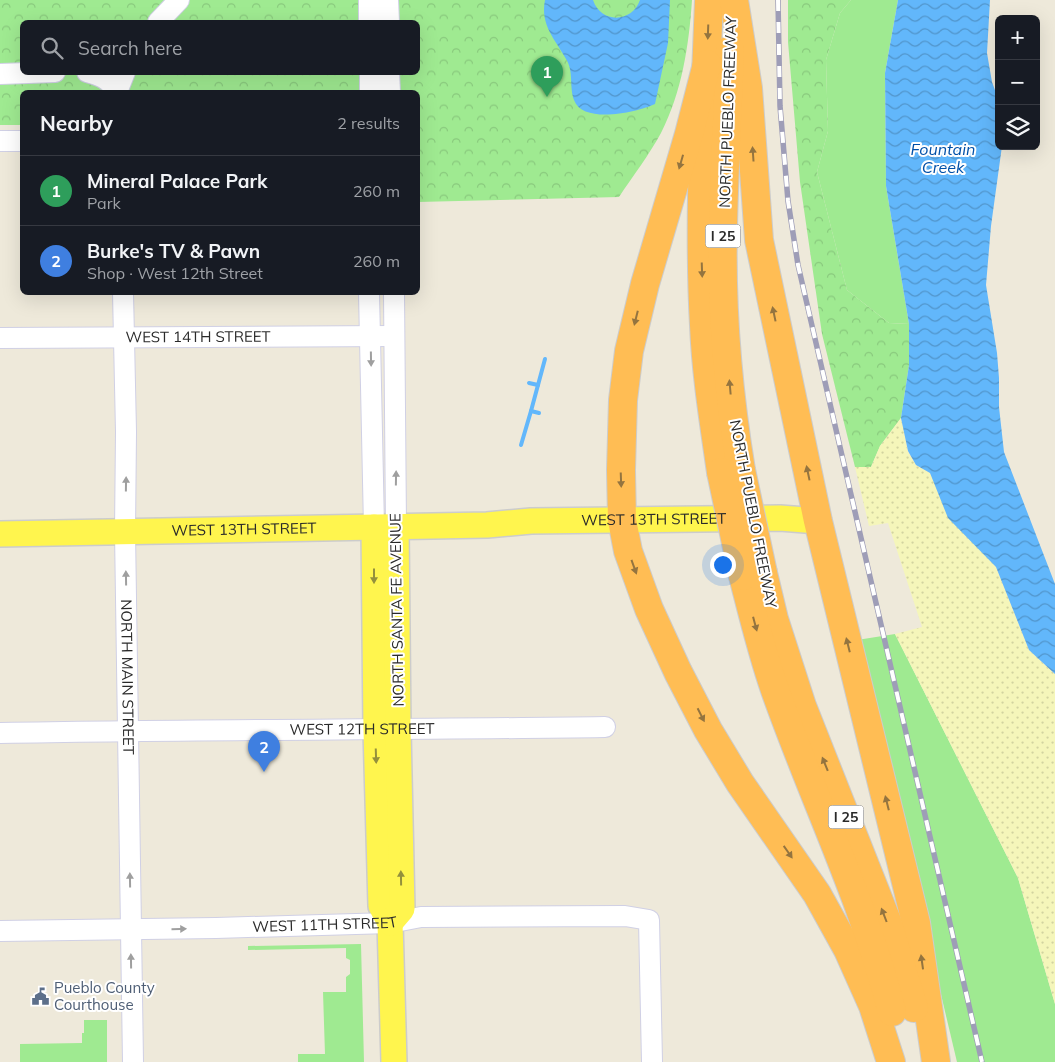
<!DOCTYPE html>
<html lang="en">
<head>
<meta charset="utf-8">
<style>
	body { margin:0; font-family:Mulish,sans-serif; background:#20242c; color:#f1f3f6 }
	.controls { position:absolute; right:15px; top:15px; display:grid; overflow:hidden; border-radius:8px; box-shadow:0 5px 20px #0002 }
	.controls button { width:45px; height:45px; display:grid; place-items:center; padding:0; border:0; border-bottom:1px solid #363941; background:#171b24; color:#f1f3f6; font:25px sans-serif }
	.you { position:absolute; left:722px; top:564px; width:18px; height:18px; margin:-12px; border:4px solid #fff; border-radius:50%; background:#1a73e8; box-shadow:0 0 0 8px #1a73e833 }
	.badge { display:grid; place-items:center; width:32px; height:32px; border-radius:50%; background:#d93025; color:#fff; font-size:16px; font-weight:700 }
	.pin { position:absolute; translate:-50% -41px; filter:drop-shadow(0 1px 2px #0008) }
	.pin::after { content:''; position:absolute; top:26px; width:18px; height:15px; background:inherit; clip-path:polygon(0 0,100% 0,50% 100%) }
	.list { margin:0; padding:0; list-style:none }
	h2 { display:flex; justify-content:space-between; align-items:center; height:65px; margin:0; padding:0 20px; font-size:21px }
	h2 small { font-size:16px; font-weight:400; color:#9ea1a6 }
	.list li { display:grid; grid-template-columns:32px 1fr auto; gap:15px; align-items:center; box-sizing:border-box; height:70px; padding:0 20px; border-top:1px solid #363941 }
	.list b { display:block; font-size:19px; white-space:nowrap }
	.list p { margin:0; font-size:16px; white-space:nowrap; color:#9ea1a6 }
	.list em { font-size:16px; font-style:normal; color:#9ea1a6 }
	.icon { flex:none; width:28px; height:28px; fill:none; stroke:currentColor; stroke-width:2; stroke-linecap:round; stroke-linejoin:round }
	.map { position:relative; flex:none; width:1055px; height:1062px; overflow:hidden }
	.search { position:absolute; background:#171b24; box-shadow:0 5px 20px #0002; left:20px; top:20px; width:400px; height:55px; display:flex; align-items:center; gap:12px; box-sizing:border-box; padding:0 18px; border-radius:8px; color:#9ea1a6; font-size:19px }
	.panel { position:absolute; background:#171b24; box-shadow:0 5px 20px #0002; left:20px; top:90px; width:400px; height:205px; border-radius:8px }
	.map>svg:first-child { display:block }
	.grass { fill:#9fea91 }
	.forest { fill:url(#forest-crowns); fill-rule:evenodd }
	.sand { fill:url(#sand-dots) }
	.water { fill:url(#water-waves) }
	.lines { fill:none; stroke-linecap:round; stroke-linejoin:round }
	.stream { stroke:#62b7fb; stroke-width:4 }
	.minor-casing { stroke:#d0d0e5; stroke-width:22 }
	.major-casing { stroke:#ccc; stroke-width:28 }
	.highway-casing { stroke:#ccc; stroke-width:30 }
	.minor { stroke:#fff; stroke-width:20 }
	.major { stroke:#fff54e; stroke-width:25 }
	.highway { stroke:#ffbd54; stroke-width:28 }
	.rail-casing { stroke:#9e9db7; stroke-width:5.5 }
	.rail { stroke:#fff; stroke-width:4; stroke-dasharray:11; stroke-linecap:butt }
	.highway-bridge-casing { stroke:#ccc; stroke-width:30; stroke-linecap:butt }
	.highway-bridge { stroke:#ffbd54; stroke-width:28 }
	.oneway { fill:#94743f }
	.oneway2 { fill:#9f9f9f }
	.oneway3 { fill:#94903c }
	.labels { text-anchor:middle; stroke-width:4; stroke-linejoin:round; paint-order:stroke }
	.shield { fill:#fff; stroke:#6a6a6a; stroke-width:1 }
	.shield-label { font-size:14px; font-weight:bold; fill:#2a2a2a }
	.street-label { font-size:15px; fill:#2a2a2a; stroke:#fff }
	.service-label { font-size:15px; fill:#4e5e75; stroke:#fff; text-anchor:start }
	.water-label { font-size:16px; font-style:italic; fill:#0050a8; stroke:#fff }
</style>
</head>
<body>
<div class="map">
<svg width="1055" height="1062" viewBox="0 0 1055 1062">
	<defs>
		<pattern id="forest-crowns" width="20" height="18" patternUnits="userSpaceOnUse" patternTransform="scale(1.25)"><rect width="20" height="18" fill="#9fea91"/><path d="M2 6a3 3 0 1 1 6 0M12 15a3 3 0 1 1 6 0" fill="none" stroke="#89c97d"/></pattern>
		<pattern id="sand-dots" width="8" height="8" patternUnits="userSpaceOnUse" patternTransform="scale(1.25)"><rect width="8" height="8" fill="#f5f6ba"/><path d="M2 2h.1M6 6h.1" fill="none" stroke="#d2d3a0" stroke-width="1.8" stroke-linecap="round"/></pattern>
		<pattern id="water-waves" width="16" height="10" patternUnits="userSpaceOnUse" patternTransform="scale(1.25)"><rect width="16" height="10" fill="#62b7fb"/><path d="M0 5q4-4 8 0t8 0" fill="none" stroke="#5195cb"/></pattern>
	</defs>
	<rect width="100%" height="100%" fill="#eee9da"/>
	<g class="grass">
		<path d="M851,0H898L885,73L886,186L909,324L889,323L847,290L817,172L828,131L826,60L840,13Z"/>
		<path d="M895,634L1018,878L1055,1004V1062H957L857,640Z"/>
		<path d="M361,944L364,1062H298V1054H325L323,992H346V977L350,974V960L346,958V948L248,950V946Z"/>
		<path d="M84,1020H107V1062H20V1044L82,1043V1033H84Z"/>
	</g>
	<g class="forest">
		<path d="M0,0H692C689,45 682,92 661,133C649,155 633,176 619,197L418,202V92H22V125H0ZM22,22H418V72H22Z"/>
		<path d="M788,0H851L840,13L826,60L828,131L817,172L847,290L889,323L909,324V365L901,418L880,446L871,467H855L822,334L800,182L788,42Z"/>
	</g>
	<path class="sand" d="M901,418L908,452L916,465L930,473L939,493L996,567L1029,650L1055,674V1004L1018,878L895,634L922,627L888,523L869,526L855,467H871L880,446Z"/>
	<g class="water">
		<path d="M545,0H593C601,24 632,23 640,0H670L668,43L655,104C638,112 583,125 574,100C569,87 574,71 566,59C555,39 540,25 545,0Z"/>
		<path d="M898,0H990L987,53L992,82L999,101V146H1002L991,226L986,285L997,353L999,378V407L1004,452L1055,584V674L1029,650L996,567L948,518L930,473L916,465L908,451L901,418L909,365V324L886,186L885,73Z"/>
	</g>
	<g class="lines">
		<g class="stream">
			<path d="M529,383L538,385"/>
			<path d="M539,413L531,411L545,359"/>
			<path d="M521,445L531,411"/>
		</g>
		<defs>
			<g id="minor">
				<path d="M369,0V22"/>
				<path d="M388,0L389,22"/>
				<path d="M158,22L179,0"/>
				<path d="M87,72C99,75 110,79 116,92"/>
				<path d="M389,72L390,92"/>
				<path d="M0,74L55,72"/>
				<path d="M117,92L125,72"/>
				<path d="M370,92V72"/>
				<path d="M0,141H22"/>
				<path id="s1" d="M123,292L126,432L125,532L133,1062"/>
				<path d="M369,292L374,527"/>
				<path d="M394,292L396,527"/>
				<path id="s2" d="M0,338L394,336"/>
				<path id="s3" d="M0,733C202,729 403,730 605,727"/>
				<path id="s4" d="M0,931L216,928L390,923L421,917L625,916L649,920L652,1062"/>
			</g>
			<g id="major">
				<path d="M374,527L376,730L381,906L390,923L394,1062"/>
				<path id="s5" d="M0,534L487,525L531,521L780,518L818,521"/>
				<path d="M390,923L402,909L398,730L396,527"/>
			</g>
			<g id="highway">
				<path d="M709,0C705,108 698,217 704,325C706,374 714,423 721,472"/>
				<path d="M734,0L748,88L759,240L818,521L916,923L936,1062"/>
				<path d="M730,50C728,110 724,169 723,228C721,309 728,391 741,470"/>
				<path d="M707,64L689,134L645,284L629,351L623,400L621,470L622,520L628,551L649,609L678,672L708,730L740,783L817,894L848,950L873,1006L891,1062"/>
				<path d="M763,573L774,619L802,706L887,921L914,1008"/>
				<path d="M743,576C753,615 762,653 775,690C813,798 864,901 892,1012"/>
			</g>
		</defs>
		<use href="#minor" class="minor-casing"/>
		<use href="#major" class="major-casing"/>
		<use href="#highway" class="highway-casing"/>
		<use href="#minor" class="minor"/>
		<use href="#major" class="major"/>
		<use href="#highway" class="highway"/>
		<defs>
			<path id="rail" d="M778,0L780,106L788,201L798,265L982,1062"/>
		</defs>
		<use href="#rail" class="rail-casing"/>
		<use href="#rail" class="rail"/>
		<defs>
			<g id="highway-bridge">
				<path d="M741,470L763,573"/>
				<path d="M721,472L743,576"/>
			</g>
		</defs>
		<use href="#highway-bridge" class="highway-bridge-casing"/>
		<use href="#highway-bridge" class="highway-bridge"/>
	</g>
	<defs><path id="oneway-solid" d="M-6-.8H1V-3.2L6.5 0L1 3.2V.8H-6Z" transform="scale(1.25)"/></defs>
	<g class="oneway">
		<use href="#oneway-solid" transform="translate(708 32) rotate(92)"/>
		<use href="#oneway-solid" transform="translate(753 154) rotate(-94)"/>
		<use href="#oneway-solid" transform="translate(681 162) rotate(106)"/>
		<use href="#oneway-solid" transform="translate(702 270) rotate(88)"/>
		<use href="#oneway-solid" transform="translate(774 314) rotate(-102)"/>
		<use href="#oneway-solid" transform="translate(636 318) rotate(104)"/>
		<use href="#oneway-solid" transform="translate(730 387) rotate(-95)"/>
		<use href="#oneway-solid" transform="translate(808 473) rotate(-102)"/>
		<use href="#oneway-solid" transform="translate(621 480) rotate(88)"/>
		<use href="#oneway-solid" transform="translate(634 567) rotate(70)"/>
		<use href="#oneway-solid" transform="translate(755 624) rotate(75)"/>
		<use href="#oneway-solid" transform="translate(848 645) rotate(-104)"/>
		<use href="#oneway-solid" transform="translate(701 715) rotate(63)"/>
		<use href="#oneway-solid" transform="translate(825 764) rotate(-112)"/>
		<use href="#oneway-solid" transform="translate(887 803) rotate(-104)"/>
		<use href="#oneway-solid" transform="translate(788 852) rotate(55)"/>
		<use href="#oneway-solid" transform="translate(884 915) rotate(-111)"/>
		<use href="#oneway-solid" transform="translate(922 962) rotate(-98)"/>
	</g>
	<g class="oneway2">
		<use href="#oneway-solid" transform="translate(371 359) rotate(89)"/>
		<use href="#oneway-solid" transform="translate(396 478) rotate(-89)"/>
		<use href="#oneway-solid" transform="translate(126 484) rotate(-89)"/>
		<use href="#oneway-solid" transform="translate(126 578) rotate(-91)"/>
		<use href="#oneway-solid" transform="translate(130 880) rotate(-91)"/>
		<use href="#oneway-solid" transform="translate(179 929) rotate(-1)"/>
		<use href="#oneway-solid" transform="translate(131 961) rotate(-91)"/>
	</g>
	<g class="oneway3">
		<use href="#oneway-solid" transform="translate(374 576) rotate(90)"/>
		<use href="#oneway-solid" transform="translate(376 756) rotate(88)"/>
		<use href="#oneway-solid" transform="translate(401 878) rotate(-91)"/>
	</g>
	<defs>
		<symbol id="civic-bare" viewBox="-9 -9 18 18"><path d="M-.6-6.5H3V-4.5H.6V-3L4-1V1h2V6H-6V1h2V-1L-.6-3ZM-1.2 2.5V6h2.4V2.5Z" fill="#5c6f8a" stroke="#fff" stroke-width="2.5" paint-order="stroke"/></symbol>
	</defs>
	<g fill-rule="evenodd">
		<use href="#civic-bare" x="28" y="984" width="25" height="25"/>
	</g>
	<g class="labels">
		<g class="shield">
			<rect x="705.5" y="224.5" width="35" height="23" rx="4"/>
			<rect x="828.5" y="805.5" width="35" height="23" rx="4"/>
		</g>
		<g class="shield-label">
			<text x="723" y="241">I 25</text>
			<text x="846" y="822">I 25</text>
		</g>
		<g class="street-label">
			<text transform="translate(728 112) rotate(-88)" y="5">NORTH PUEBLO FREEWAY</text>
			<text dy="5" stroke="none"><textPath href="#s2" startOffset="198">WEST 14TH STREET</textPath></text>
			<text transform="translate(753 514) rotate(79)" y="5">NORTH PUEBLO FREEWAY</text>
			<text dy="5" stroke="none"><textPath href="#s5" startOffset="654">WEST 13TH STREET</textPath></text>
			<text dy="5" stroke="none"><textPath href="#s5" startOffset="244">WEST 13TH STREET</textPath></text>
			<text transform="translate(397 610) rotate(-91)" y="5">NORTH SANTA FE AVENUE</text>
			<text dy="5" stroke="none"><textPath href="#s1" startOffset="385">NORTH MAIN STREET</textPath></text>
			<text dy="5" stroke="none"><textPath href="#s3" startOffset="362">WEST 12TH STREET</textPath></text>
			<text dy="5" stroke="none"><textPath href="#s4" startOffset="325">WEST 11TH STREET</textPath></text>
		</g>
		<g class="service-label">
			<text x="54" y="993">Pueblo County<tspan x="54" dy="17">Courthouse</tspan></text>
		</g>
		<g class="water-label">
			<text x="943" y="155">Fountain<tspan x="943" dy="18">Creek</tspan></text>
		</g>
	</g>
</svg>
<div class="controls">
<button>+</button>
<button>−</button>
<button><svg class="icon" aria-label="layers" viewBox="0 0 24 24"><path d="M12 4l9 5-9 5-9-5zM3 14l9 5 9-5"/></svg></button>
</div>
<div class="you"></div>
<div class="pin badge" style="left:547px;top:97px;background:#2e9e5b">1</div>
<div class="pin badge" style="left:264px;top:772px;background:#3f7fe0">2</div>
<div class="search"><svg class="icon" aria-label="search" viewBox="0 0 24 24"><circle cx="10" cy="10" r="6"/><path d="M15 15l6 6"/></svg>Search here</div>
<section class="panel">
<h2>Nearby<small>2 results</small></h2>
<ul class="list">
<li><span class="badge" style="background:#2e9e5b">1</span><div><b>Mineral Palace Park</b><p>Park</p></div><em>260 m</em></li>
<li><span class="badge" style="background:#3f7fe0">2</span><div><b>Burke's TV &amp; Pawn</b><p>Shop · West 12th Street</p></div><em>260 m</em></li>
</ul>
</section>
</div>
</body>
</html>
